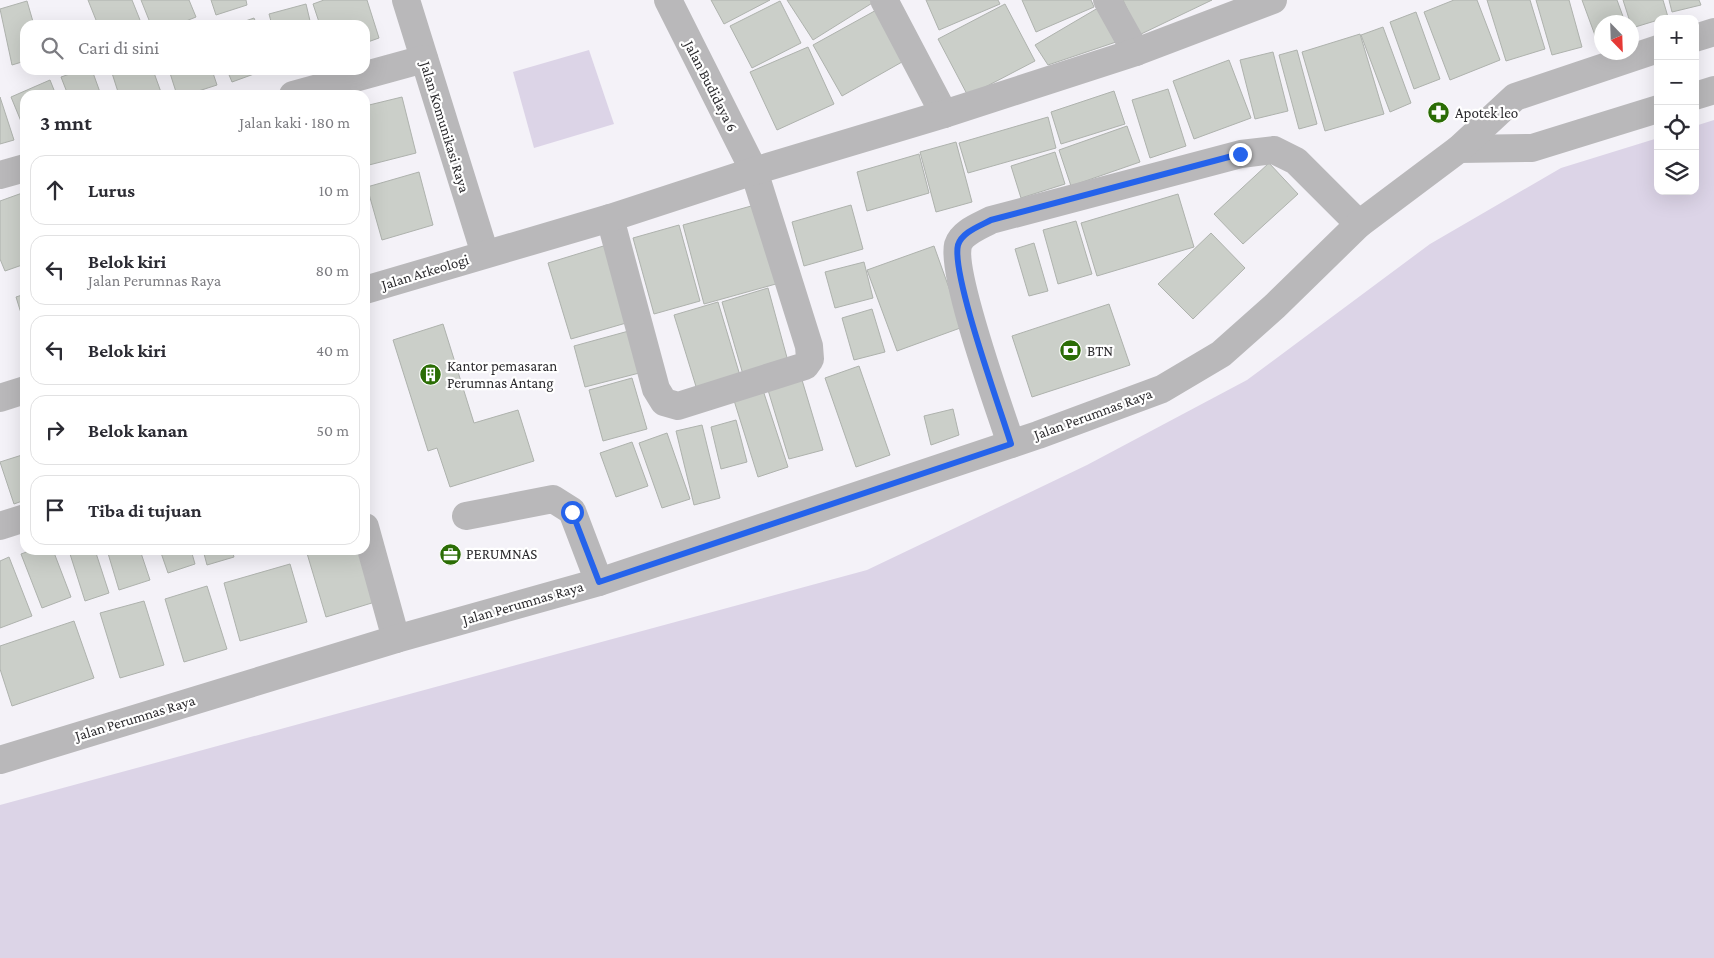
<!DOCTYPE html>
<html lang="id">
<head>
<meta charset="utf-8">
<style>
	body { margin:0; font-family:"Crimson Pro",serif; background:#f2f2f3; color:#2b2b33 }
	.controls { position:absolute; right:15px; top:15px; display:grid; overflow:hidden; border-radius:10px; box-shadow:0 5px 20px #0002 }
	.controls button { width:45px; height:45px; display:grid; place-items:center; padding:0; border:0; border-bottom:1px solid #e1e1e2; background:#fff; color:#2b2b33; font:25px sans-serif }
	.compass { position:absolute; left:1594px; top:15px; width:45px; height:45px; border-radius:50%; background:#fff; box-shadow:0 5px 20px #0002; rotate:157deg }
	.stop { position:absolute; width:15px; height:15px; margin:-11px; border:4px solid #2563eb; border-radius:50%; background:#fff }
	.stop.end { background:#2563eb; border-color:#fff; box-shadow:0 1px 5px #0008 }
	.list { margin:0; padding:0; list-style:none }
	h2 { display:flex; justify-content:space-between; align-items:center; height:65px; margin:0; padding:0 20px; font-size:21px }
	h2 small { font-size:16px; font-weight:400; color:#7c7c81 }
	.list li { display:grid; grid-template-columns:32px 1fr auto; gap:15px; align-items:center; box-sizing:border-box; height:70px; margin:0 10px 10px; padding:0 10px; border:1px solid #e1e1e2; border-radius:15px }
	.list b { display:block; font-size:19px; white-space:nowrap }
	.list p { margin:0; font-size:16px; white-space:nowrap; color:#7c7c81 }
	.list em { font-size:16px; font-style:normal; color:#7c7c81 }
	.icon { flex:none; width:28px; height:28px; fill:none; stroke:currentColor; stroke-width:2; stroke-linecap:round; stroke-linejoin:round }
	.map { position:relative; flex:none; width:1714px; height:958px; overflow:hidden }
	.search { position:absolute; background:#fff; box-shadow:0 5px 20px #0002; left:20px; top:20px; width:350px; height:55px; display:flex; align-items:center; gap:12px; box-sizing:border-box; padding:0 18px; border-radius:15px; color:#7c7c81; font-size:19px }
	.panel { position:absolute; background:#fff; box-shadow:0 5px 20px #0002; left:20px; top:90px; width:350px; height:465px; border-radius:15px }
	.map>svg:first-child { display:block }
	.green { fill:#dcd4e7 }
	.building { fill:#cbcfc9; stroke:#aeb2ad }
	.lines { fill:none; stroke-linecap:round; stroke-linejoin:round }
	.minor { stroke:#b9b8ba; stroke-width:28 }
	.route { stroke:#2563eb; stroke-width:6 }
	.labels { text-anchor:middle; stroke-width:4.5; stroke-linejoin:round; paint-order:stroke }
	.street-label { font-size:15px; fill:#2c2b2e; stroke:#fff }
	.poi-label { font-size:15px; fill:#2c2b2e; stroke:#fff; text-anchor:start }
</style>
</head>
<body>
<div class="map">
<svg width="1714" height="958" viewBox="0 0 1714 958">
	<rect width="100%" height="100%" fill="#f4f2f8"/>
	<g class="green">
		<path d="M589,50L614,124L534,148L513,72Z"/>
		<path d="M1714,120V958H0V805L867,570L1087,465L1247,380L1430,244L1561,168L1658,138V191H1695V126Z"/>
	</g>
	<g class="building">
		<path d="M88,0H132L142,25H98Z"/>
		<path d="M141,0H189L196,17L176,25H151Z"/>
		<path d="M211,0H246L247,5L216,15Z"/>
		<path d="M324,0H367L379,38L365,43V25H320L313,4Z"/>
		<path d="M711,0H770L724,24Z"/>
		<path d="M787,0H877L813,40Z"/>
		<path d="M926,0H998L1000,4L939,30Z"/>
		<path d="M1022,0H1091L1094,7L1036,32Z"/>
		<path d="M1123,0H1212L1139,35Z"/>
		<path d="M1454,0H1477L1500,60L1450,80L1424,12Z"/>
		<path d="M1487,0H1530L1545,49L1506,61Z"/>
		<path d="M1536,0H1569L1582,47L1552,55Z"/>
		<path d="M1582,0H1617L1625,22H1602V36L1596,38Z"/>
		<path d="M1623,0H1663L1668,17L1632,28Z"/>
		<path d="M1669,0H1699L1701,5L1672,12Z"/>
		<path d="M27,1L34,25H25V61L12,65L0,9Z"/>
		<path d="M780,1L801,43L752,68L730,26Z"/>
		<path d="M306,4L311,25H272L269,14Z"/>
		<path d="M1005,4L1035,61L968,96L938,39Z"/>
		<path d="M1103,5L1116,42L1048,65L1035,45Z"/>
		<path d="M880,8L909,58L842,96L813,45Z"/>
		<path d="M1416,12L1440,79L1414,89L1390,22Z"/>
		<path d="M254,18L257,25H234Z"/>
		<path d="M1383,27L1411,103L1390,112L1361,35Z"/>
		<path d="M1360,34L1384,114L1325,131L1302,52Z"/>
		<path d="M808,47L834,104L777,130L750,72Z"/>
		<path d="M1297,50L1317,124L1299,129L1279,55Z"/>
		<path d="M1273,52L1288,111L1255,119L1240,60Z"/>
		<path d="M1229,60L1251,118L1194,139L1173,81Z"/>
		<path d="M81,70H92L101,95H68L61,77Z"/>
		<path d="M111,70H153L162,95H119Z"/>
		<path d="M169,70H212L217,85L186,95H177Z"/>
		<path d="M227,70H265L232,82Z"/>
		<path d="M50,80L56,95H25V131L11,97Z"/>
		<path d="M1168,89L1186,146L1150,158L1132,100Z"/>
		<path d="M1114,91L1125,124L1061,144L1051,112Z"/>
		<path d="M0,97L14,140L0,144Z"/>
		<path d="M402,97L416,153L365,166V106Z"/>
		<path d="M1048,117L1056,148L968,173L959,143Z"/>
		<path d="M1127,126L1140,162L1071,186L1059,150Z"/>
		<path d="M956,142L972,202L936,212L920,152Z"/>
		<path d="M1055,152L1065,184L1021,198L1011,166Z"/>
		<path d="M919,154L929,193L867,211L857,172Z"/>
		<path d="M1269,163L1298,194L1243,244L1214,214Z"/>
		<path d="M419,172L433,225L382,240L367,187Z"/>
		<path d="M25,192V264L5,271L0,259V201Z"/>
		<path d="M1178,194L1194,247L1097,276L1081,223Z"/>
		<path d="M762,203L783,282L704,304L683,225Z"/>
		<path d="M851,205L863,249L804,266L792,222Z"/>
		<path d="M1076,221L1092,274L1058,284L1043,230Z"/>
		<path d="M679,225L700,301L654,314L633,238Z"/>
		<path d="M1211,233L1245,268L1193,319L1158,284Z"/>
		<path d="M1034,243L1048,291L1029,296L1015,249Z"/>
		<path d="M610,244L633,321L571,339L548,263Z"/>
		<path d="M934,246L963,327L897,351L867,270Z"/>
		<path d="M864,262L873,298L835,308L825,272Z"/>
		<path d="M768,288L789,365L744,378L722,302Z"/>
		<path d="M25,294V326L16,297Z"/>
		<path d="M718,302L741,379L698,393L674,315Z"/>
		<path d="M1109,304L1130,365L1032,397L1012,336Z"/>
		<path d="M872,309L885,352L854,360L842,318Z"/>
		<path d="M443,324L474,423L518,410L534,461L450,487L437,448L428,451L393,340Z"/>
		<path d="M636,329L647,371L585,387L574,346Z"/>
		<path d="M859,366L890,455L856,467L825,378Z"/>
		<path d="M632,378L647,429L603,441L589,390Z"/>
		<path d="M802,380L823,450L789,459L768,390Z"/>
		<path d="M761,384L788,467L758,477L732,394Z"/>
		<path d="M953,409L959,435L931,445L924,416Z"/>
		<path d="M736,420L747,462L721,469L711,427Z"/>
		<path d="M702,425L720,498L694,505L676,431Z"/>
		<path d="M667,433L690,499L662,508L639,443Z"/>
		<path d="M632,442L648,486L616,497L600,453Z"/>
		<path d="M22,455L25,464V500L14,504L0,462Z"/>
		<path d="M32,550H53L71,597L42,608L21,554Z"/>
		<path d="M84,550H95L109,593L85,601L70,554Z"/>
		<path d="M107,550H140L150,580L119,590Z"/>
		<path d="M160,550H191L195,564L168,573Z"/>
		<path d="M203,550H232L234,557L207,565Z"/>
		<path d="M306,550H359L375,602L326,617Z"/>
		<path d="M9,557L32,616L0,628V561Z"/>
		<path d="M290,564L307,622L240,641L224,583Z"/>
		<path d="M207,586L227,649L184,662L165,599Z"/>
		<path d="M144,601L164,665L120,678L100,613Z"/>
		<path d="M74,621L94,678L12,706L0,669V646Z"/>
	</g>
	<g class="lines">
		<g class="minor">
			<path d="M406,0L485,254"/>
			<path d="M884,0L944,114"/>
			<path d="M1107,0L1136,52"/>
			<path d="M1695,38L1714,32"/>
			<path d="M293,95L424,59"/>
			<path d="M1695,96L1714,90"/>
			<path d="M1459,149L1532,148L1658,109"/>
			<path d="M0,175L25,168"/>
			<path d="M610,218L656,389L664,402L678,406L805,366L810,359L809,346L754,171L668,0"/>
			<path d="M365,290L610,218L754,171L944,114L1136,52L1273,0"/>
			<path d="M0,398L25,390"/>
			<path d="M1011,444C999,407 951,275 958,245C962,232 980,226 991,220L1241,154L1274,150L1296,161L1359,224"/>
			<path d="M466,516L553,499L572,511L599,582"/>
			<path d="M0,526L25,518"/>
			<path d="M365,527L396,639"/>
			<path d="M0,760L396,639L599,582L1038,435L1162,389L1221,354L1275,306L1359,224L1459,149L1515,97L1658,49"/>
		</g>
	</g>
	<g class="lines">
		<path class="route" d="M572,512L599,582L1011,444C1000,408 951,274 958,245C962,232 980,226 991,220L1240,154"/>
	</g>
	<defs>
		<symbol id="pharmacy-disc" viewBox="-11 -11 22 22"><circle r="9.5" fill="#2b6d05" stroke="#fff"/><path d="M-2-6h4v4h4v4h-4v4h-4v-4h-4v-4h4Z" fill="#fff"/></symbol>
		<symbol id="bank-disc" viewBox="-11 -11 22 22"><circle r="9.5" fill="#2b6d05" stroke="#fff"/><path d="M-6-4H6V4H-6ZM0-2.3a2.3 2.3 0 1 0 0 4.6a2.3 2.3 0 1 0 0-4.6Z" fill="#fff"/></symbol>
		<symbol id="building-disc" viewBox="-11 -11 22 22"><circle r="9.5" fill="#2b6d05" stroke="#fff"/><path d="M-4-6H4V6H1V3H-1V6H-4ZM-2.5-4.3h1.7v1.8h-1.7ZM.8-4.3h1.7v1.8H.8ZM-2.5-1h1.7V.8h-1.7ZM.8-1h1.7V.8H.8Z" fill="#fff"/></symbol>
		<symbol id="office-disc" viewBox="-11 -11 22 22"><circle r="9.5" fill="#2b6d05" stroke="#fff"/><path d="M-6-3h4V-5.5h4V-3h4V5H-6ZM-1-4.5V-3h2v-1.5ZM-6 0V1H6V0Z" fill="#fff"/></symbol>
	</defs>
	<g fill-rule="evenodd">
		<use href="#pharmacy-disc" x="1426" y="100" width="25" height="25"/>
		<use href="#bank-disc" x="1058" y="338" width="25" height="25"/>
		<use href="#building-disc" x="418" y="362" width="25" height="25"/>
		<use href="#office-disc" x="438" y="542" width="25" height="25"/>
	</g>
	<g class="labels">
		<g class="street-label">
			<text transform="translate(711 86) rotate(63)" y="5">Jalan Budidaya 6</text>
			<text transform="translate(445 127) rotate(73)" y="5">Jalan Komunikasi Raya</text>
			<text transform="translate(425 272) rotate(-17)" y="5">Jalan Arkeologi</text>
			<text transform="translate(1093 414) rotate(-20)" y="5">Jalan Perumnas Raya</text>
			<text transform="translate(523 603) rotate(-16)" y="5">Jalan Perumnas Raya</text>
			<text transform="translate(135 718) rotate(-17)" y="5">Jalan Perumnas Raya</text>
		</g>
		<g class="poi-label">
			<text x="1455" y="118">Apotek leo</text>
			<text x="1087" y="356">BTN</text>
			<text x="447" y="371">Kantor pemasaran<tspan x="447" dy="17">Perumnas Antang</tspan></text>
			<text x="466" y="559">PERUMNAS</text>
		</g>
	</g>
</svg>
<div class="controls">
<button>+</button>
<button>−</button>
<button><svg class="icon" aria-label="locate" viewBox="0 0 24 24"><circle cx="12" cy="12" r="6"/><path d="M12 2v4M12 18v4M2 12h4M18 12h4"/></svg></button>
<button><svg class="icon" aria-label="layers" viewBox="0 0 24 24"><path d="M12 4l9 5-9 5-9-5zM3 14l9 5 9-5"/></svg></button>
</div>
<svg class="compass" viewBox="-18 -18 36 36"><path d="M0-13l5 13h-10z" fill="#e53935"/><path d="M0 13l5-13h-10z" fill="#7c7c81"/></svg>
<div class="stop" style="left:572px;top:512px"></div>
<div class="stop end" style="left:1240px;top:154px"></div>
<div class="search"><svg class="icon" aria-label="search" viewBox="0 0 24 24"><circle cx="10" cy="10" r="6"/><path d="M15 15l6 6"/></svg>Cari di sini</div>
<section class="panel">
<h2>3 mnt<small>Jalan kaki · 180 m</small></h2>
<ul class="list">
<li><svg class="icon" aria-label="ahead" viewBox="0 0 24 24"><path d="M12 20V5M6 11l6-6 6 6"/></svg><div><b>Lurus</b></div><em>10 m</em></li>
<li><svg class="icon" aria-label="left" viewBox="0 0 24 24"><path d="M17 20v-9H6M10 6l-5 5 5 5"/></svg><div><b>Belok kiri</b><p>Jalan Perumnas Raya</p></div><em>80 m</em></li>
<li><svg class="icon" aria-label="left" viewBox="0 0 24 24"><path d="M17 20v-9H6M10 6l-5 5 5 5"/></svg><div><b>Belok kiri</b></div><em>40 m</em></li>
<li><svg class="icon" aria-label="right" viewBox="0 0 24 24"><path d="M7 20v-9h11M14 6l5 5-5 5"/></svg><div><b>Belok kanan</b></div><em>50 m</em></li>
<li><svg class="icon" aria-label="arrive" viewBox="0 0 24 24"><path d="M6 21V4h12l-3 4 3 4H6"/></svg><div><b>Tiba di tujuan</b></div></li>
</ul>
</section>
</div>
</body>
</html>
